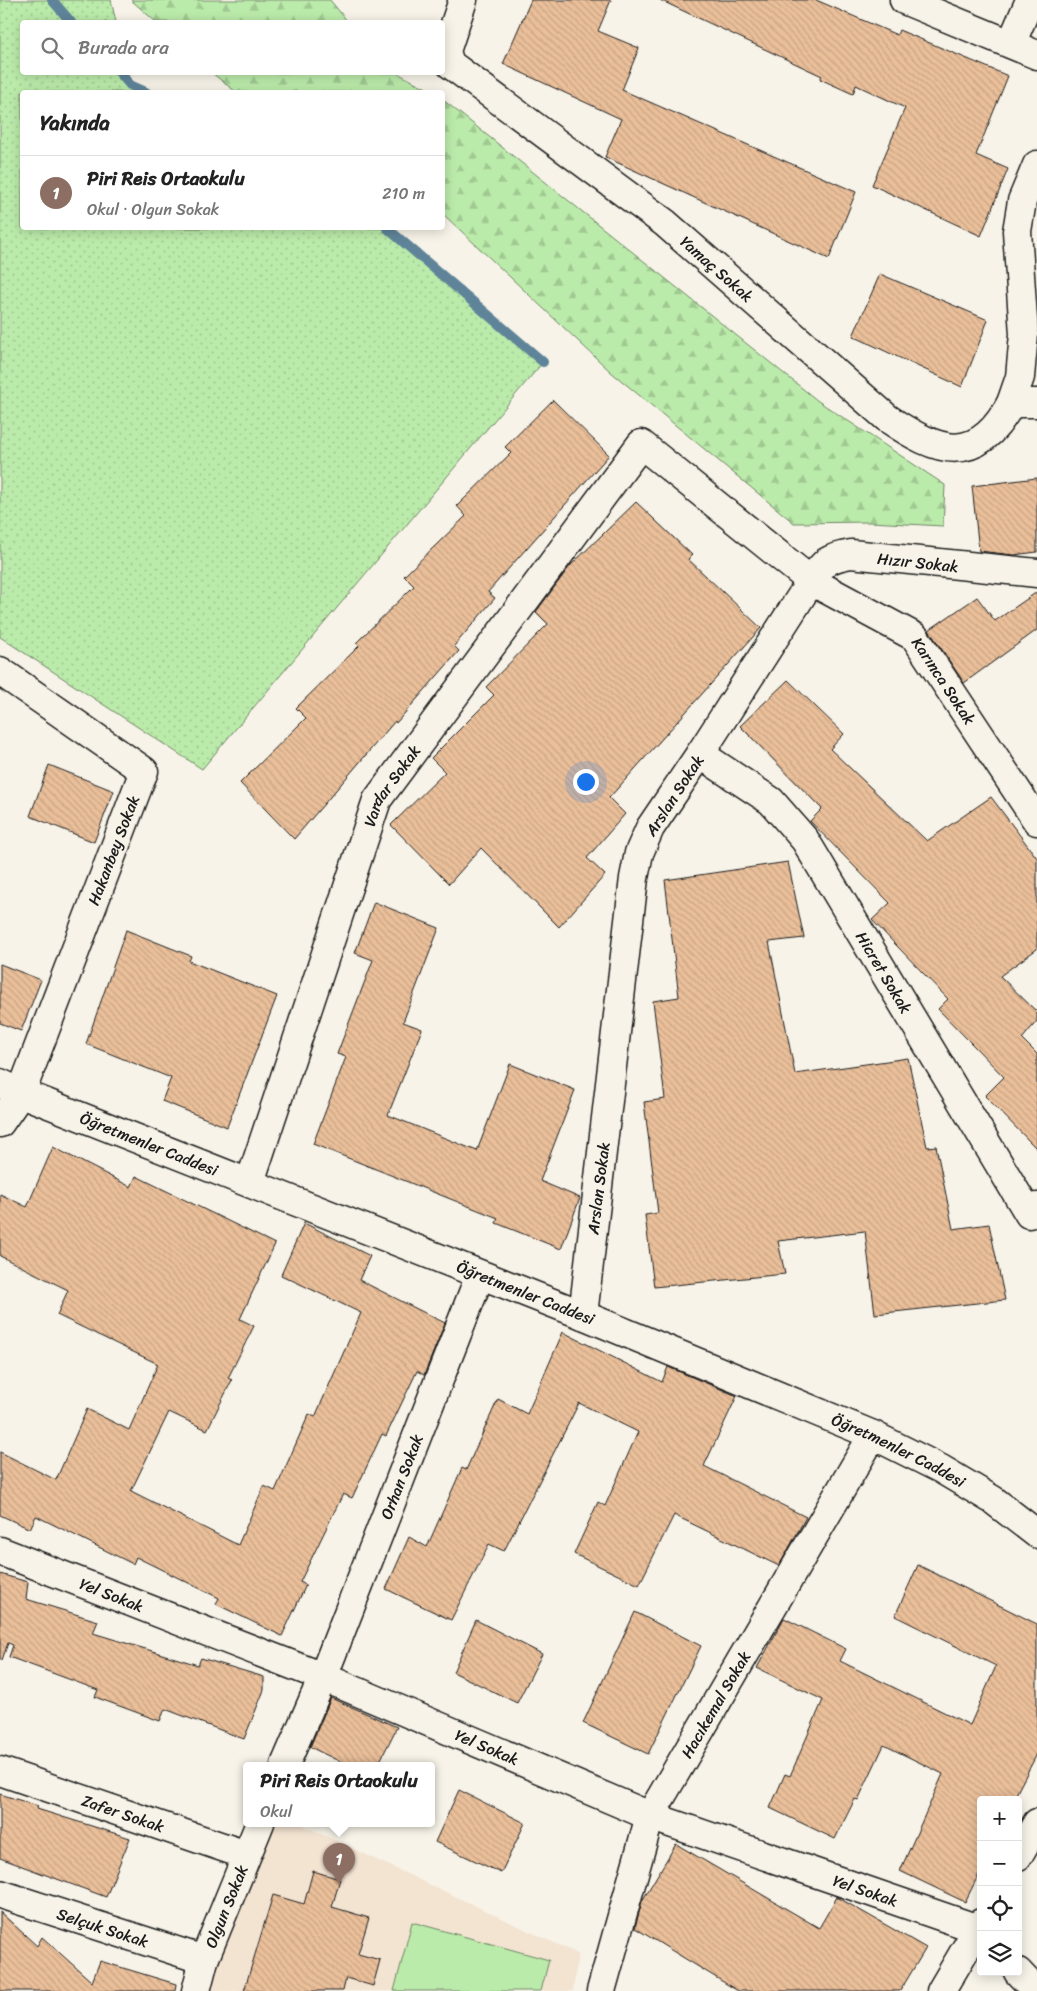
<!DOCTYPE html>
<html lang="tr">
<head>
<meta charset="utf-8">
<style>
	body { margin:0; font-family:Sriracha,sans-serif; background:#f6f6f6; color:#222 }
	.controls { position:absolute; right:15px; bottom:15px; display:grid; overflow:hidden; border-radius:5px; box-shadow:0 2px 12px #0003 }
	.controls button { width:45px; height:45px; display:grid; place-items:center; padding:0; border:0; border-bottom:1px solid #e0e0e0; background:#fff; color:#222; font:25px sans-serif }
	.you { position:absolute; left:585px; top:781px; width:18px; height:18px; margin:-12px; border:4px solid #fff; border-radius:50%; background:#1a73e8; box-shadow:0 0 0 8px #1a73e833 }
	.badge { display:grid; place-items:center; width:32px; height:32px; border-radius:50%; background:#1c1c1c; color:#fff; font-size:16px; font-weight:700 }
	.pin { position:absolute; translate:-50% -41px; filter:drop-shadow(0 1px 2px #0008) }
	.pin::after { content:''; position:absolute; top:26px; width:18px; height:15px; background:inherit; clip-path:polygon(0 0,100% 0,50% 100%) }
	.popup { position:absolute; left:243px; top:1762px; width:192px; height:65px; box-sizing:border-box; display:grid; place-content:center; border-radius:5px; background:#fff; filter:drop-shadow(0 1px 4px #0005); font-size:16px; white-space:nowrap; color:#767676 }
	.popup b { font-size:19px; color:#222 }
	.popup::after { content:''; position:absolute; left:50%; top:100%; margin-left:-10px; border:10px solid transparent; border-top-color:#fff }
	.list { margin:0; padding:0; list-style:none }
	h2 { display:flex; justify-content:space-between; align-items:center; height:65px; margin:0; padding:0 20px; font-size:21px }
	h2 small { font-size:16px; font-weight:400; color:#767676 }
	.list li { display:grid; grid-template-columns:32px 1fr auto; gap:15px; align-items:center; box-sizing:border-box; height:75px; padding:0 20px; border-top:1px solid #e0e0e0 }
	.list b { display:block; font-size:19px; white-space:nowrap }
	.list p { margin:0; font-size:16px; white-space:nowrap; color:#767676 }
	.list em { font-size:16px; font-style:normal; color:#767676 }
	.icon { flex:none; width:28px; height:28px; fill:none; stroke:currentColor; stroke-width:2; stroke-linecap:round; stroke-linejoin:round }
	.map { position:relative; flex:none; width:1037px; height:1991px; overflow:hidden }
	.search { position:absolute; background:#fff; box-shadow:0 2px 12px #0003; left:20px; top:20px; width:425px; height:55px; display:flex; align-items:center; gap:12px; box-sizing:border-box; padding:0 18px; border-radius:5px; color:#767676; font-size:19px }
	.panel { position:absolute; background:#fff; box-shadow:0 2px 12px #0003; left:20px; top:90px; width:425px; height:140px; border-radius:5px }
	.map>svg:first-child { display:block }
	.built { fill:#f3e3d1 }
	.green { fill:url(#green-dots); stroke:#6c8463 }
	.forest { fill:url(#forest-firs); stroke:#6c8463 }
	.pitch { fill:#bbebaa; stroke:#6c8463 }
	.lines { fill:none; stroke-linecap:round; stroke-linejoin:round }
	.stream { stroke:#5f8499; stroke-width:10 }
	.building { fill:url(#building-back-hatch); stroke:#1c1c1c }
	.minor-casing { stroke:#1c1c1c; stroke-width:31 }
	.tertiary-casing { stroke:#1c1c1c; stroke-width:31 }
	.minor { stroke:#f7f3e8; stroke-width:28 }
	.tertiary { stroke:#f7f3e8; stroke-width:28 }
	.labels { text-anchor:middle; stroke-width:4; stroke-linejoin:round; paint-order:stroke }
	.street-label { font-size:16px; fill:#1c1c1c; stroke:#f7f3e8 }
</style>
</head>
<body>
<div class="map">
<svg width="1037" height="1991" viewBox="0 0 1037 1991">
	<defs>
		<pattern id="green-dots" width="8" height="8" patternUnits="userSpaceOnUse" patternTransform="scale(1.25)"><rect width="8" height="8" fill="#bbebaa"/><path d="M2 2h.1M6 6h.1" fill="none" stroke="#a0c992" stroke-width="1.8" stroke-linecap="round"/></pattern>
		<pattern id="forest-firs" width="22" height="20" patternUnits="userSpaceOnUse" patternTransform="scale(1.25)"><rect width="22" height="20" fill="#bbebaa"/><path d="M5 1l3.5 6h-7zM16 11l3.5 6h-7z" fill="#a0c992"/></pattern>
		<pattern id="building-back-hatch" width="6" height="6" patternUnits="userSpaceOnUse" patternTransform="scale(1.25)"><rect width="6" height="6" fill="#eabf9a"/><path d="M-1 5l2 2M0 0l6 6M5-1l2 2" fill="none" stroke="#c8a484"/></pattern>
	</defs>
	<rect width="100%" height="100%" fill="#f7f3e8"/>
	<filter id="ink" filterUnits="userSpaceOnUse"><feTurbulence type="fractalNoise" baseFrequency=".02" numOctaves="2"/><feDisplacementMap in="SourceGraphic" scale="10" xChannelSelector="R" yChannelSelector="G"/><feConvolveMatrix kernelMatrix="1 2 1 2 8 2 1 2 1" color-interpolation-filters="sRGB"/></filter>
	<g filter="url(#ink)">
		<path class="built" d="M274,1823H298L578,1954L573,1991H211L214,1975Z"/>
		<path class="green" d="M0,0H111L116,22H22V72L128,73L130,85L146,92H22V228H387L543,362L202,769L0,637Z"/>
		<g class="forest">
			<path d="M131,0H330L348,22H156Z"/>
			<path d="M212,73H397L434,92H236Z"/>
			<path d="M442,99L818,401L945,485L943,526L870,522L794,523L611,372L443,214Z"/>
		</g>
		<path class="pitch" d="M412,1922L549,1960L541,1991H394Z"/>
		<g class="lines">
			<g class="stream">
				<path d="M52,0L71,22"/>
				<path d="M119,72L130,85L146,92"/>
				<path d="M387,228L543,362"/>
			</g>
		</g>
		<g class="building">
			<path d="M531,0H611L598,31L639,48L622,90L856,192L829,259L605,157L621,119L503,64Z"/>
			<path d="M660,0H816L897,35L899,30L1008,76L976,155L1008,169L981,236L872,185L905,108L856,85L853,94L820,79L822,76Z"/>
			<path d="M880,274L988,320L962,387L853,336Z"/>
			<path d="M553,400L609,455L488,592L495,598L454,646L459,651L396,723L395,721L294,839L240,783L306,718L296,708L359,646L356,643L414,586L404,576L466,516L457,506L511,453L505,447Z"/>
			<path d="M1037,478V552L1014,555L979,551L972,486Z"/>
			<path d="M636,502L692,555L688,559L761,628L609,798L625,814L587,858L605,875L559,927L481,848L449,884L391,825L445,772L431,758L494,695L486,687L548,624L536,612L570,566Z"/>
			<path d="M1037,592V630L964,683L929,630L977,597L995,621Z"/>
			<path d="M788,680L844,734L830,749L927,841L991,797L1037,858V949L1000,976L1037,1012V1021L1022,1039L1037,1054V1149L985,1096L1004,1077L938,1009L948,999L872,920L890,903L810,821L822,809L740,726Z"/>
			<path d="M49,765L114,791L94,842L30,816Z"/>
			<path d="M788,862L804,938L769,942L795,1074L908,1058L927,1147L936,1146L953,1229L989,1224L1005,1300L875,1314L865,1231L778,1241L785,1274L654,1287L645,1215L658,1213L644,1102L665,1099L653,1001L679,997L665,880Z"/>
			<path d="M374,902L439,928L403,1022L422,1029L388,1115L477,1151L510,1064L575,1090L540,1181L580,1198L561,1249L496,1223L498,1218L313,1144L346,1057L337,1054L373,960L355,953Z"/>
			<path d="M126,930L191,956L189,961L277,996L227,1127L162,1101L171,1078L86,1044Z"/>
			<path d="M0,964L41,980L21,1031L0,1023Z"/>
			<path d="M53,1147L131,1187L136,1176L275,1244L240,1319L254,1326L228,1378L232,1380L207,1430L169,1412L131,1491L238,1545L264,1486L275,1491L309,1414L315,1417L361,1313L281,1275L304,1223L370,1256L359,1280L445,1323L424,1375L417,1371L386,1436L382,1434L352,1498L343,1494L300,1582L306,1585L282,1636L216,1604L219,1598L136,1557L133,1564L36,1516L30,1529L0,1515V1452L56,1480L87,1409L129,1430L158,1364L57,1315L68,1290L0,1256V1194L27,1207Z"/>
			<path d="M563,1332L662,1382L668,1367L737,1396L704,1466L806,1517L779,1566L674,1515L639,1585L574,1554L598,1502L605,1506L638,1432L579,1403L504,1551L489,1544L451,1620L386,1589L409,1537L427,1547L462,1468L466,1470L498,1399L527,1414Z"/>
			<path d="M918,1565L1037,1624V1754L1013,1800H981V1870L965,1902L900,1871L943,1774L884,1745L858,1800L855,1799L835,1839L770,1808L785,1774L790,1776L823,1700L757,1668L784,1618L846,1649L840,1661L970,1725L996,1666L895,1616Z"/>
			<path d="M0,1574L28,1582L26,1599L98,1621L93,1633L198,1665L201,1658L264,1677V1690L244,1739L165,1709L160,1721L95,1697L98,1690L9,1657L13,1645L8,1643L2,1660H0Z"/>
			<path d="M635,1612L701,1646L648,1754L583,1723Z"/>
			<path d="M476,1620L542,1654L517,1703L453,1672Z"/>
			<path d="M331,1698L397,1727L378,1765H347L310,1747Z"/>
			<path d="M459,1790L525,1823L501,1873L435,1842Z"/>
			<path d="M0,1794L38,1806L37,1809L130,1838L106,1897L0,1858Z"/>
			<path d="M676,1844L819,1928L837,1897L926,1948L900,1991H738L635,1928L642,1901Z"/>
			<path d="M313,1871L340,1879L332,1907L369,1918L358,1954L380,1960L373,1986L346,1978L343,1991H244L273,1895L304,1904Z"/>
			<path d="M0,1912L37,1946L42,1937L92,1982L100,1961L176,1984L175,1991H0Z"/>
		</g>
		<g class="lines">
			<defs>
				<g id="minor">
					<path id="s1" d="M463,0L446,51L450,64L665,223L887,418C938,453 977,467 1011,403H1037"/>
					<path d="M904,0L1037,55"/>
					<path d="M1011,44L1030,0"/>
					<path d="M1011,403L1020,377L1024,334L1017,231L1022,201L1037,165"/>
					<path id="s2" d="M1037,573L851,554C828,558 823,562 811,581L915,637L1037,821"/>
					<path d="M0,671L144,771L21,1093L0,1123"/>
					<path id="s3" d="M700,754L771,801L805,840L1029,1214L1037,1207"/>
					<path id="s4" d="M250,1182L377,800L641,444L811,581L700,754L650,828L639,853L634,878L583,1315"/>
					<path id="s5" d="M0,1551L323,1677L650,1816L981,1930"/>
					<path id="s6" d="M285,1765L323,1677L480,1275"/>
					<path id="s7" d="M0,1771L246,1855"/>
					<path d="M1018,1856L1037,1823"/>
					<path id="s8" d="M0,1894L204,1960"/>
					<path d="M1018,1972L1036,1991"/>
					<path id="s9" d="M196,1991L204,1960L260,1823"/>
					<path id="s10" d="M601,1991L650,1816L873,1435"/>
					<path d="M941,1991L981,1923"/>
				</g>
				<g id="tertiary">
					<path id="s11" d="M0,1083L21,1093L583,1315L873,1435L941,1469L993,1500L1037,1534"/>
				</g>
			</defs>
			<use href="#minor" class="minor-casing"/>
			<use href="#tertiary" class="tertiary-casing"/>
			<use href="#minor" class="minor"/>
			<use href="#tertiary" class="tertiary"/>
		</g>
	</g>
	<g class="labels">
		<g class="street-label">
			<text dy="6" stroke="none"><textPath href="#s1" startOffset="404">Yamaç Sokak</textPath></text>
			<text transform="translate(918 562) rotate(6)" y="6">Hızır Sokak</text>
			<text dy="6" stroke="none"><textPath href="#s2" startOffset="408">Karınca Sokak</textPath></text>
			<text dy="6" stroke="none"><textPath href="#s4" startOffset="422">Vardar Sokak</textPath></text>
			<text transform="translate(674 795) rotate(-57)" y="6">Arslan Sokak</text>
			<text transform="translate(113 850) rotate(-69)" y="6">Hakanbey Sokak</text>
			<text dy="6" stroke="none"><textPath href="#s3" startOffset="291">Hicret Sokak</textPath></text>
			<text dy="6" stroke="none"><textPath href="#s11" startOffset="161">Öğretmenler Caddesi</textPath></text>
			<text transform="translate(598 1188) rotate(-83)" y="6">Arslan Sokak</text>
			<text dy="6" stroke="none"><textPath href="#s11" startOffset="566">Öğretmenler Caddesi</textPath></text>
			<text dy="6" stroke="none"><textPath href="#s11" startOffset="971">Öğretmenler Caddesi</textPath></text>
			<text dy="6" stroke="none"><textPath href="#s6" startOffset="311">Orhan Sokak</textPath></text>
			<text dy="6" stroke="none"><textPath href="#s5" startOffset="120">Yel Sokak</textPath></text>
			<text dy="6" stroke="none"><textPath href="#s10" startOffset="311">Hacıkemal Sokak</textPath></text>
			<text dy="6" stroke="none"><textPath href="#s5" startOffset="525">Yel Sokak</textPath></text>
			<text dy="6" stroke="none"><textPath href="#s7" startOffset="130">Zafer Sokak</textPath></text>
			<text dy="6" stroke="none"><textPath href="#s5" startOffset="930">Yel Sokak</textPath></text>
			<text dy="6" stroke="none"><textPath href="#s9" startOffset="90">Olgun Sokak</textPath></text>
			<text dy="6" stroke="none"><textPath href="#s8" startOffset="108">Selçuk Sokak</textPath></text>
		</g>
	</g>
</svg>
<div class="controls">
<button>+</button>
<button>−</button>
<button><svg class="icon" aria-label="locate" viewBox="0 0 24 24"><circle cx="12" cy="12" r="6"/><path d="M12 2v4M12 18v4M2 12h4M18 12h4"/></svg></button>
<button><svg class="icon" aria-label="layers" viewBox="0 0 24 24"><path d="M12 4l9 5-9 5-9-5zM3 14l9 5 9-5"/></svg></button>
</div>
<div class="you"></div>
<div class="pin badge" style="left:339px;top:1884px;background:#8d6e63">1</div>
<div class="popup"><b>Piri Reis Ortaokulu</b>Okul</div>
<div class="search"><svg class="icon" aria-label="search" viewBox="0 0 24 24"><circle cx="10" cy="10" r="6"/><path d="M15 15l6 6"/></svg>Burada ara</div>
<section class="panel">
<h2>Yakında<small></small></h2>
<ul class="list">
<li><span class="badge" style="background:#8d6e63">1</span><div><b>Piri Reis Ortaokulu</b><p>Okul · Olgun Sokak</p></div><em>210 m</em></li>
</ul>
</section>
</div>
</body>
</html>
